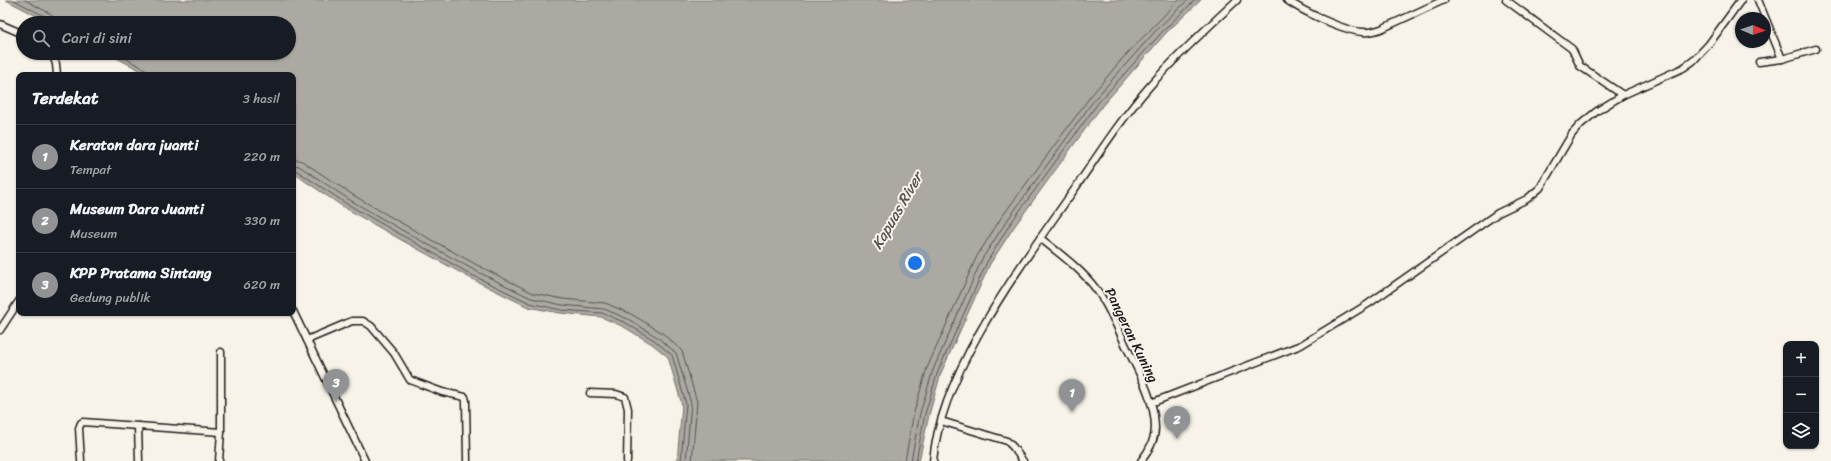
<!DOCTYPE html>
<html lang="id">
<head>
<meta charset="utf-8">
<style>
	body { margin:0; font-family:Sriracha,sans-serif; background:#20242c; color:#f1f3f6 }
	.controls { position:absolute; right:12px; bottom:12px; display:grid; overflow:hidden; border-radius:8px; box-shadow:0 1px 3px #0004 }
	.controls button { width:36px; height:36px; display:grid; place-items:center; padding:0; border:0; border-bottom:1px solid #363941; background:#171b24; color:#f1f3f6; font:20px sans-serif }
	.compass { position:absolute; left:1735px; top:12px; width:36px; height:36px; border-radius:50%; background:#171b24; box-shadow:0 1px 3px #0004; rotate:92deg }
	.you { position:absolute; left:915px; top:263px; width:14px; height:14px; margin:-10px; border:3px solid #fff; border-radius:50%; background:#1a73e8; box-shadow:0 0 0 6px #1a73e833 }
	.badge { display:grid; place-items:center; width:26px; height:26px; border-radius:50%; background:#919294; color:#fff; font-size:13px; font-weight:700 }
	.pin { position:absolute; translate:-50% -33px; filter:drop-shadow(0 1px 2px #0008) }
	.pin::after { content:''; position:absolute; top:21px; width:14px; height:12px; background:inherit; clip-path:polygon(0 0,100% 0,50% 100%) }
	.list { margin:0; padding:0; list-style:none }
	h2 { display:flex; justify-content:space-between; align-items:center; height:52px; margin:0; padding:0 16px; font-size:17px }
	h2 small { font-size:13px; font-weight:400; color:#9ea1a6 }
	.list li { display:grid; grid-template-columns:26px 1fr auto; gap:12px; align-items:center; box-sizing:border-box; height:64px; padding:0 16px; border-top:1px solid #363941 }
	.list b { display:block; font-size:15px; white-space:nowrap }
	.list p { margin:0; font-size:13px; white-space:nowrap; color:#9ea1a6 }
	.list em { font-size:13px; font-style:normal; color:#9ea1a6 }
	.icon { flex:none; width:22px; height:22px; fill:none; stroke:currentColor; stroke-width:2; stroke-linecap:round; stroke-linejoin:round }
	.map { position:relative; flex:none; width:1831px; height:461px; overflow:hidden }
	.search { position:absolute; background:#171b24; box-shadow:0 1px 3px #0004; left:16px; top:16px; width:280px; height:44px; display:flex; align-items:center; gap:10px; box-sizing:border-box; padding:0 14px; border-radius:22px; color:#9ea1a6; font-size:15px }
	.panel { position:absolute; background:#171b24; box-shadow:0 1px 3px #0004; left:16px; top:72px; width:280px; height:244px; border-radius:8px }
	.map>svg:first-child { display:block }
	.water { fill:#aca9a2; stroke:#72716c }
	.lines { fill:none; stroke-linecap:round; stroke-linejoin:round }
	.shore { stroke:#565452; stroke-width:1 }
	.street-casing { stroke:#1c1c1c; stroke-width:9 }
	.street { stroke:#f7f3e8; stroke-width:6 }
	.labels { text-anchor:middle; stroke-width:4; stroke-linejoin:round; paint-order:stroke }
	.street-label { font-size:14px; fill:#1c1c1c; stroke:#f7f3e8 }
	.water-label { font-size:15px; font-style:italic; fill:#565452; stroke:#f7f3e8 }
</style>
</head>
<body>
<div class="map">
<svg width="1831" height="461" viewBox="0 0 1831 461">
	<rect width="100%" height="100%" fill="#f7f3e8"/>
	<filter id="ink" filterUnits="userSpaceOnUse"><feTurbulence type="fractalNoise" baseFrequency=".025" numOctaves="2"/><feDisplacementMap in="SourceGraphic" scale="8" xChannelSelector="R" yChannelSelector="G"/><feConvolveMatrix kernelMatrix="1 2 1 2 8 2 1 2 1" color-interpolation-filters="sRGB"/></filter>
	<g filter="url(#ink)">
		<path class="water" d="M6,0H1201L1166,33L1102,106L1014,227L990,264L941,373L929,415L919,461H677L682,405L668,357L652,344L624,327L601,317L560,313L528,307L470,278L396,237L345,208L293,173V75H149L107,53H289V23H50Z"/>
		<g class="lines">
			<g class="shore">
				<path d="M14,0L48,18L50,23"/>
				<path d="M25,0L51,14L55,18V23"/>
				<path d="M115,53L147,70L150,75"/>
				<path d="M293,159L302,161L353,195L403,224L477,265L533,293L563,299L605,303L631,314L661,332L682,351L697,402L692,461"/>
				<path d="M293,165L299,166L350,200L400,229L474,270L531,298L562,305L604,309L628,319L657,337L676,353L691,403L686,461"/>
				<path d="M293,170L297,171L347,204L398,233L472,275L530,303L561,310L602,313L626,323L654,340L672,355L686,404L681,461"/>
				<path d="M905,461L914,412L927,368L977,256L1001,218L1090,97L1122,59L1179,0"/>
				<path d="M911,461L920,413L933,370L982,259L1006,222L1094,100L1159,27L1188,0"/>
				<path d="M916,461L925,414L938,371L987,262L1010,224L1098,103L1163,31L1195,0"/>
			</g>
			<defs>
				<g id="street">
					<path d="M1287,0C1302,11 1344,31 1363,32C1369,33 1375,31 1381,29L1444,0"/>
					<path d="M1506,0L1572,49L1580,66L1623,95"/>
					<path d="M1758,0L1782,59"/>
					<path d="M0,24L23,34"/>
					<path d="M52,53L56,64L57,75"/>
					<path d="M1759,62L1782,59L1816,49"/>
					<path d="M1040,238C1060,254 1081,269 1096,289C1109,306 1117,327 1126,346C1138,371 1155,399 1155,428C1155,441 1149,451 1141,461"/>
					<path d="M293,311L365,461"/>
					<path d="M0,330L19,301"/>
					<path d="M307,340L352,321H363L371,326L394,353L410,380L442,392L465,397L466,401L467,461"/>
					<path d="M590,393L616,394L625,397L628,409L627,461"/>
					<path d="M1151,403L1301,345L1368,304L1498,213L1527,199L1540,188L1572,134L1581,124L1597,111L1623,95L1683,68L1693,61L1709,44L1741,0"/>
					<path d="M941,421L1007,441L1013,447L1023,461"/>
					<path d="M138,426L139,461"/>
					<path d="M81,461L79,428L81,423L83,422L221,432"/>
					<path d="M219,461L221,432V352"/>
					<path d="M933,461C941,370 1023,263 1074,190C1098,155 1121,119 1149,87C1176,56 1207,28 1237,0"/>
				</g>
			</defs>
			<use href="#street" class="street-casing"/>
			<use href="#street" class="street"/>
		</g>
	</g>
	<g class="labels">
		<g class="street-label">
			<text transform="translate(1132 335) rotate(64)" y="5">Pangeran Kuning</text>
		</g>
		<g class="water-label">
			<text transform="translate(897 211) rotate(-60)" y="5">Kapuas River</text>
		</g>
	</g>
</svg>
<div class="controls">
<button>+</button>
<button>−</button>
<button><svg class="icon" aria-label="layers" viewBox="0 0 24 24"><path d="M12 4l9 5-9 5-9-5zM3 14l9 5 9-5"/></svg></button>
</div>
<svg class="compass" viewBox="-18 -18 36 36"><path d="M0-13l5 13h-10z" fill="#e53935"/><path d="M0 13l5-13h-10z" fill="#9ea1a6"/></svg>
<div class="you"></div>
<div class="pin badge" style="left:1072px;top:412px">1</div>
<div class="pin badge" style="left:1177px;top:439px">2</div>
<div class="pin badge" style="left:336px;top:402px">3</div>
<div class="search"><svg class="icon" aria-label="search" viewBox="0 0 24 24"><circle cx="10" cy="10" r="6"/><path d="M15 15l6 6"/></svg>Cari di sini</div>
<section class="panel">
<h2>Terdekat<small>3 hasil</small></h2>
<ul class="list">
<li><span class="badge">1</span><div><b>Keraton dara juanti</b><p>Tempat</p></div><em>220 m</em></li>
<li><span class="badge">2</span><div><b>Museum Dara Juanti</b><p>Museum</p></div><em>330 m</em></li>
<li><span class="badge">3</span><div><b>KPP Pratama Sintang</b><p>Gedung publik</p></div><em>620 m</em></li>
</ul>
</section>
</div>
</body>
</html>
